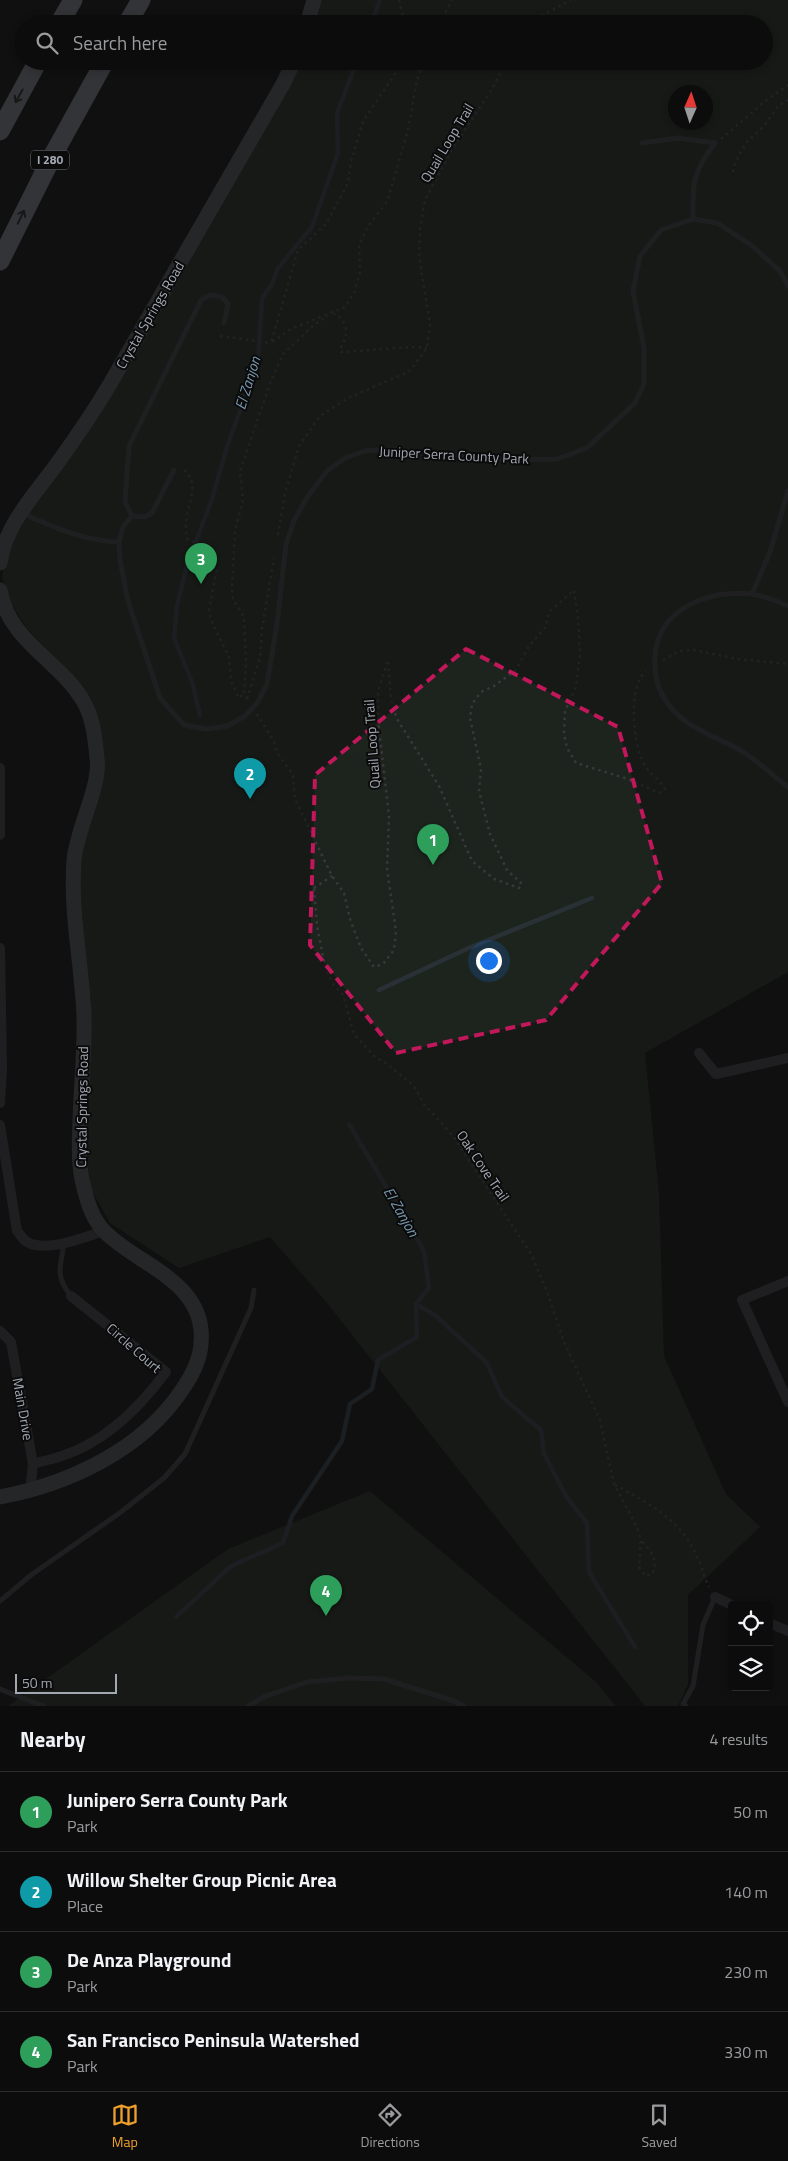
<!DOCTYPE html>
<html lang="en">
<head>
<meta charset="utf-8">
<style>
	body { margin:0; font-family:"Titillium Web",sans-serif; background:#151516; color:#f1f3f6 }
	.controls { position:absolute; right:15px; bottom:15px; display:grid; overflow:hidden; border-radius:5px; box-shadow:0 2px 8px #0003 }
	.controls button { width:45px; height:45px; display:grid; place-items:center; padding:0; border:0; border-bottom:1px solid #2c2c2e; background:#0c0c0d; color:#f1f3f6; font:25px sans-serif }
	.compass { position:absolute; left:668px; top:85px; width:45px; height:45px; border-radius:50%; background:#0c0c0d; box-shadow:0 2px 8px #0003; rotate:3deg }
	.scale { position:absolute; left:15px; bottom:12px; width:102px; box-sizing:border-box; padding-left:5px; border:2px solid #a1a8b2; border-top:0; font-size:14px; line-height:18px; white-space:nowrap; color:#a1a8b2; -webkit-text-stroke:4px #0b0b0c; paint-order:stroke }
	.you { position:absolute; left:488px; top:960px; width:18px; height:18px; margin:-12px; border:4px solid #fff; border-radius:50%; background:#1a73e8; box-shadow:0 0 0 8px #1a73e833 }
	.badge { display:grid; place-items:center; width:32px; height:32px; border-radius:50%; background:#eea02c; color:#fff; font-size:16px; font-weight:700 }
	.pin { position:absolute; translate:-50% -41px; filter:drop-shadow(0 1px 2px #0008) }
	.pin::after { content:''; position:absolute; top:26px; width:18px; height:15px; background:inherit; clip-path:polygon(0 0,100% 0,50% 100%) }
	.list { margin:0; padding:0; list-style:none }
	h2 { display:flex; justify-content:space-between; align-items:center; height:65px; margin:0; padding:0 20px; font-size:21px }
	h2 small { font-size:16px; font-weight:400; color:#9a9b9d }
	.list li { display:grid; grid-template-columns:32px 1fr auto; gap:15px; align-items:center; box-sizing:border-box; height:80px; padding:0 20px; border-top:1px solid #2c2c2e }
	.list b { display:block; font-size:19px; white-space:nowrap }
	.list p { margin:0; font-size:16px; white-space:nowrap; color:#9a9b9d }
	.list em { font-size:16px; font-style:normal; color:#9a9b9d }
	.icon { flex:none; width:28px; height:28px; fill:none; stroke:currentColor; stroke-width:2; stroke-linecap:round; stroke-linejoin:round }
	.map { position:relative; flex:none; width:788px; height:1706px; overflow:hidden }
	.search { position:absolute; background:#0c0c0d; box-shadow:0 2px 8px #0003; left:15px; right:15px; top:15px; height:55px; display:flex; align-items:center; gap:12px; box-sizing:border-box; padding:0 18px; border-radius:28px; color:#9a9b9d; font-size:19px }
	.sheet { height:385px; background:#0c0c0d }
	nav { display:flex; justify-content:space-around; align-items:center; box-sizing:border-box; height:70px; border-top:1px solid #2c2c2e; background:#0c0c0d; font-size:14px; color:#9a9b9d }
	nav a { display:grid; justify-items:center; gap:2px }
	nav .on { color:#eea02c }
	.map>svg:first-child { display:block }
	.green { fill:#1d241d; fill-rule:evenodd }
	.lines { fill:none; stroke-linecap:round; stroke-linejoin:round }
	.stream { stroke:#293137; stroke-width:4.5 }
	.path { stroke:#37393d; stroke-width:2.5; stroke-dasharray:2.5 4; stroke-linecap:butt }
	.lane { stroke:#313236; stroke-width:5 }
	.street { stroke:#313236; stroke-width:10 }
	.secondary { stroke:#3f4146; stroke-width:15 }
	.highway { stroke:#5d6167; stroke-width:19 }
	.oneway { stroke:#202023 }
	.marked { fill:none; stroke:#c2185b; stroke-width:4; stroke-dasharray:10 6; stroke-linejoin:round }
	.labels { text-anchor:middle; stroke-width:4; stroke-linejoin:round; paint-order:stroke }
	.shield { fill:#0b0b0c; stroke:#747980; stroke-width:1 }
	.shield-label { font-size:12px; font-weight:bold; fill:#a1a8b2 }
	.street-label { font-size:14px; fill:#a1a8b2; stroke:#0b0b0c }
	.water-label { font-size:15px; font-style:italic; fill:#7898ad; stroke:#0b0b0c }
</style>
</head>
<body>
<div class="map">
<svg width="788" height="1706" viewBox="0 0 788 1706">
	<rect width="100%" height="100%" fill="#101011"/>
	<g class="green">
		<path d="M321,0H788V972L645,1053L659,1194L664,1356L726,1494L760,1527L688,1595V1684L678,1706H645L327,1303L270,1237L179,1268L110,1223L91,1189L86,1150L90,1009L78,880L100,739L58,662L26,627L8,599L2,577L8,550L16,533L299,61H764V24H314ZM676,92H706V122H676Z"/>
		<path d="M370,1491L596,1682L616,1706H8L228,1549Z"/>
	</g>
	<g class="lines">
		<g class="stream">
			<path d="M371,24L380,0"/>
			<path d="M200,715L192,682L174,638L177,606L187,565L211,502L227,447L258,361L262,298L272,284L278,268L312,227L338,153L337,113L357,61"/>
			<path d="M379,990L471,947L592,898"/>
			<path d="M349,1124L424,1251L429,1288L416,1304"/>
			<path d="M416,1304L436,1316L487,1363L502,1397L541,1430L544,1454L566,1496L587,1523L589,1572L635,1647"/>
			<path d="M176,1617L231,1566L283,1543L292,1516L342,1441L350,1404L372,1389L378,1360L417,1337L416,1304"/>
		</g>
		<g class="path">
			<path d="M399,0L405,24"/>
			<path d="M439,24L452,0"/>
			<path d="M531,24L541,16L571,0"/>
			<path d="M399,61V68L363,121L351,162L348,183L326,224L298,250L271,343L291,329L345,307L354,293L360,272L359,245L368,226L387,202L408,130L417,80L424,61"/>
			<path d="M721,139L764,102L788,85"/>
			<path d="M733,172L735,163L746,143L764,126L778,106L788,100"/>
			<path d="M333,313C349,321 349,335 340,349L341,352L412,347L427,348"/>
			<path d="M220,336L271,343"/>
			<path d="M184,470C199,482 190,499 187,515C185,523 186,531 187,539C203,545 209,555 217,569L209,610L211,620L229,657L231,681L239,698L244,693"/>
			<path d="M278,535L285,493L299,446L320,416L348,398L410,371L427,348L430,324L419,257L420,228L425,200L451,151L492,89L506,61"/>
			<path d="M663,660L679,651L694,650L737,659L788,664"/>
			<path d="M247,699L260,658L262,629L274,558"/>
			<path d="M247,699L244,693L246,661L244,617L233,599L232,588L235,530L243,500L240,471L271,381L283,354L314,325L328,316"/>
			<path d="M257,714L273,740L278,754L293,775L295,799L332,876L344,893L350,919L361,948L374,967L383,964L394,950L396,931L387,869L389,816L378,720V691L388,660L391,700L397,719L439,786L472,861L494,879L519,888L522,884L507,870L490,834L479,791L481,769L470,718L472,704L481,692L494,686L516,670L529,646L545,628L549,612L574,590L578,616L580,655L576,687L565,711L564,734L567,748L576,763L628,779L659,793L665,789C659,779 650,774 645,766C633,746 627,686 646,671"/>
			<path d="M311,883L314,888L317,926L325,966L332,983L343,995L354,1034L375,1057L386,1063L414,1086L423,1103L453,1136L531,1254L548,1294L564,1342L600,1420L614,1484L637,1527L641,1540L639,1567L645,1576L652,1574C659,1560 651,1551 641,1540"/>
			<path d="M314,888L332,876"/>
			<path d="M615,1485C647,1502 681,1520 696,1555C702,1565 703,1576 709,1587"/>
		</g>
		<g class="lane">
			<path d="M642,143L678,138L715,143C693,172 692,183 693,219"/>
			<path d="M174,470L152,513L145,517L132,516L125,502L129,446L201,300L210,295L222,297L228,304L224,323"/>
			<path d="M22,513C52,527 85,541 119,542"/>
			<path d="M132,516L123,527L119,542L120,560L128,601L160,698L184,725L207,729L227,726L245,716L258,702L267,684L277,624L286,544L294,521L306,499L327,471L345,458L365,451L389,449L510,460L557,459L587,448L635,403L644,384V348L633,291L640,256L661,230L693,219L717,223L751,245L780,271L788,286"/>
			<path d="M752,594L770,552L788,491"/>
			<path d="M788,606C777,601 764,596 752,594C710,589 658,608 655,656C654,675 657,690 669,705C687,729 715,736 740,750C757,760 772,775 788,787"/>
			<path d="M64,1243C61,1266 54,1275 71,1296"/>
			<path d="M0,1601L31,1575L121,1512L164,1478L185,1454L251,1308L254,1290"/>
			<path d="M0,1689L43,1706"/>
			<path d="M248,1706L266,1696L307,1682L349,1678L384,1679L454,1701L463,1706"/>
			<path d="M686,1706L683,1704L693,1686L703,1625L715,1597"/>
		</g>
		<g class="street">
			<path d="M0,768V835"/>
			<path d="M0,948L2,1069L0,1103"/>
			<path d="M699,1053L716,1074L788,1058"/>
			<path d="M0,1125L17,1231C20,1234 23,1240 27,1242C47,1253 84,1237 104,1231"/>
			<path d="M788,1281L742,1300L788,1402"/>
			<path d="M0,1331L11,1342L33,1464L30,1492"/>
			<path d="M33,1464C42,1461 53,1459 62,1456C105,1442 140,1407 166,1372L71,1296"/>
			<path d="M715,1597L732,1605"/>
			<path d="M769,1623L788,1631"/>
		</g>
		<g class="secondary">
			<path d="M307,24L314,0"/>
			<path d="M0,563C5,524 37,492 59,461C77,436 94,411 110,384L283,84L294,61"/>
			<path d="M0,590C8,640 58,660 82,699C93,716 95,738 97,758C101,786 77,828 74,860C70,912 82,965 84,1016C85,1051 81,1087 80,1121C79,1144 78,1166 84,1188C88,1204 93,1220 105,1232C139,1266 207,1282 201,1344C200,1361 191,1377 182,1390C142,1450 69,1484 0,1497"/>
		</g>
		<g class="highway">
			<path d="M59,24L73,0"/>
			<path d="M127,24L141,0"/>
			<path d="M0,131L38,61"/>
			<path d="M0,261L53,155L105,61"/>
		</g>
	</g>
	<defs><path id="oneway-shaft" d="M-6 0H5M1.5-3L5.5 0L1.5 3" fill="none" stroke-width="1.6" stroke-linecap="round" stroke-linejoin="round" transform="scale(1.25)"/></defs>
	<g class="oneway">
		<use href="#oneway-shaft" transform="translate(19 96) rotate(119)"/>
		<use href="#oneway-shaft" transform="translate(21 217) rotate(-64)"/>
	</g>
	<path d="M0 0H788V1706H0ZM466,649L618,727L662,883L546,1020L396,1053L310,945L315,775Z" fill="#101011" fill-opacity=".55" fill-rule="evenodd"/>
	<path class="marked" d="M466,649L618,727L662,883L546,1020L396,1053L310,945L315,775Z"/>
	<g class="labels">
		<rect class="shield" x="31" y="150.5" width="38" height="19" rx="4"/>
		<g class="shield-label">
			<text x="50" y="164">I 280</text>
		</g>
		<g class="street-label">
			<text transform="translate(447 143) rotate(-59)" y="5">Quail Loop Trail</text>
			<text transform="translate(150 315) rotate(-60)" y="5">Crystal Springs Road</text>
			<text transform="translate(454 455) rotate(3)" y="5">Juniper Serra County Park</text>
			<text transform="translate(372 744) rotate(-94)" y="5">Quail Loop Trail</text>
			<text transform="translate(82 1107) rotate(-89)" y="5">Crystal Springs Road</text>
			<text transform="translate(483 1166) rotate(56)" y="5">Oak Cove Trail</text>
			<text transform="translate(134 1348) rotate(41)" y="5">Circle Court</text>
			<text transform="translate(23 1409) rotate(80)" y="5">Main Drive</text>
		</g>
		<g class="water-label">
			<text transform="translate(248 383) rotate(-73)" y="5">El Zanjon</text>
			<text transform="translate(401 1212) rotate(60)" y="5">El Zanjon</text>
		</g>
	</g>
</svg>
<div class="controls">
<button><svg class="icon" aria-label="locate" viewBox="0 0 24 24"><circle cx="12" cy="12" r="6"/><path d="M12 2v4M12 18v4M2 12h4M18 12h4"/></svg></button>
<button><svg class="icon" aria-label="layers" viewBox="0 0 24 24"><path d="M12 4l9 5-9 5-9-5zM3 14l9 5 9-5"/></svg></button>
</div>
<svg class="compass" viewBox="-18 -18 36 36"><path d="M0-13l5 13h-10z" fill="#e53935"/><path d="M0 13l5-13h-10z" fill="#9a9b9d"/></svg>
<div class="scale">50 m</div>
<div class="you"></div>
<div class="pin badge" style="left:433px;top:865px;background:#2e9e5b">1</div>
<div class="pin badge" style="left:250px;top:799px;background:#0f9aa8">2</div>
<div class="pin badge" style="left:201px;top:584px;background:#2e9e5b">3</div>
<div class="pin badge" style="left:326px;top:1616px;background:#2e9e5b">4</div>
<div class="search"><svg class="icon" aria-label="search" viewBox="0 0 24 24"><circle cx="10" cy="10" r="6"/><path d="M15 15l6 6"/></svg>Search here</div>
</div>
<section class="sheet">
<h2>Nearby<small>4 results</small></h2>
<ul class="list">
<li><span class="badge" style="background:#2e9e5b">1</span><div><b>Junipero Serra County Park</b><p>Park</p></div><em>50 m</em></li>
<li><span class="badge" style="background:#0f9aa8">2</span><div><b>Willow Shelter Group Picnic Area</b><p>Place</p></div><em>140 m</em></li>
<li><span class="badge" style="background:#2e9e5b">3</span><div><b>De Anza Playground</b><p>Park</p></div><em>230 m</em></li>
<li><span class="badge" style="background:#2e9e5b">4</span><div><b>San Francisco Peninsula Watershed</b><p>Park</p></div><em>330 m</em></li>
</ul>
</section>
<nav>
<a class="on"><svg class="icon" aria-label="map" viewBox="0 0 24 24"><path d="M3 6l6-2 6 2 6-2v14l-6 2-6-2-6 2zM9 4v14M15 6v14"/></svg>Map</a>
<a><svg class="icon" aria-label="directions" viewBox="0 0 24 24"><path d="M12 3l9 9-9 9-9-9zM9 14v-3h6M13 9l2 2-2 2"/></svg>Directions</a>
<a><svg class="icon" aria-label="saved" viewBox="0 0 24 24"><path d="M7 4h10v16l-5-4-5 4z"/></svg>Saved</a>
</nav>
</body>
</html>
